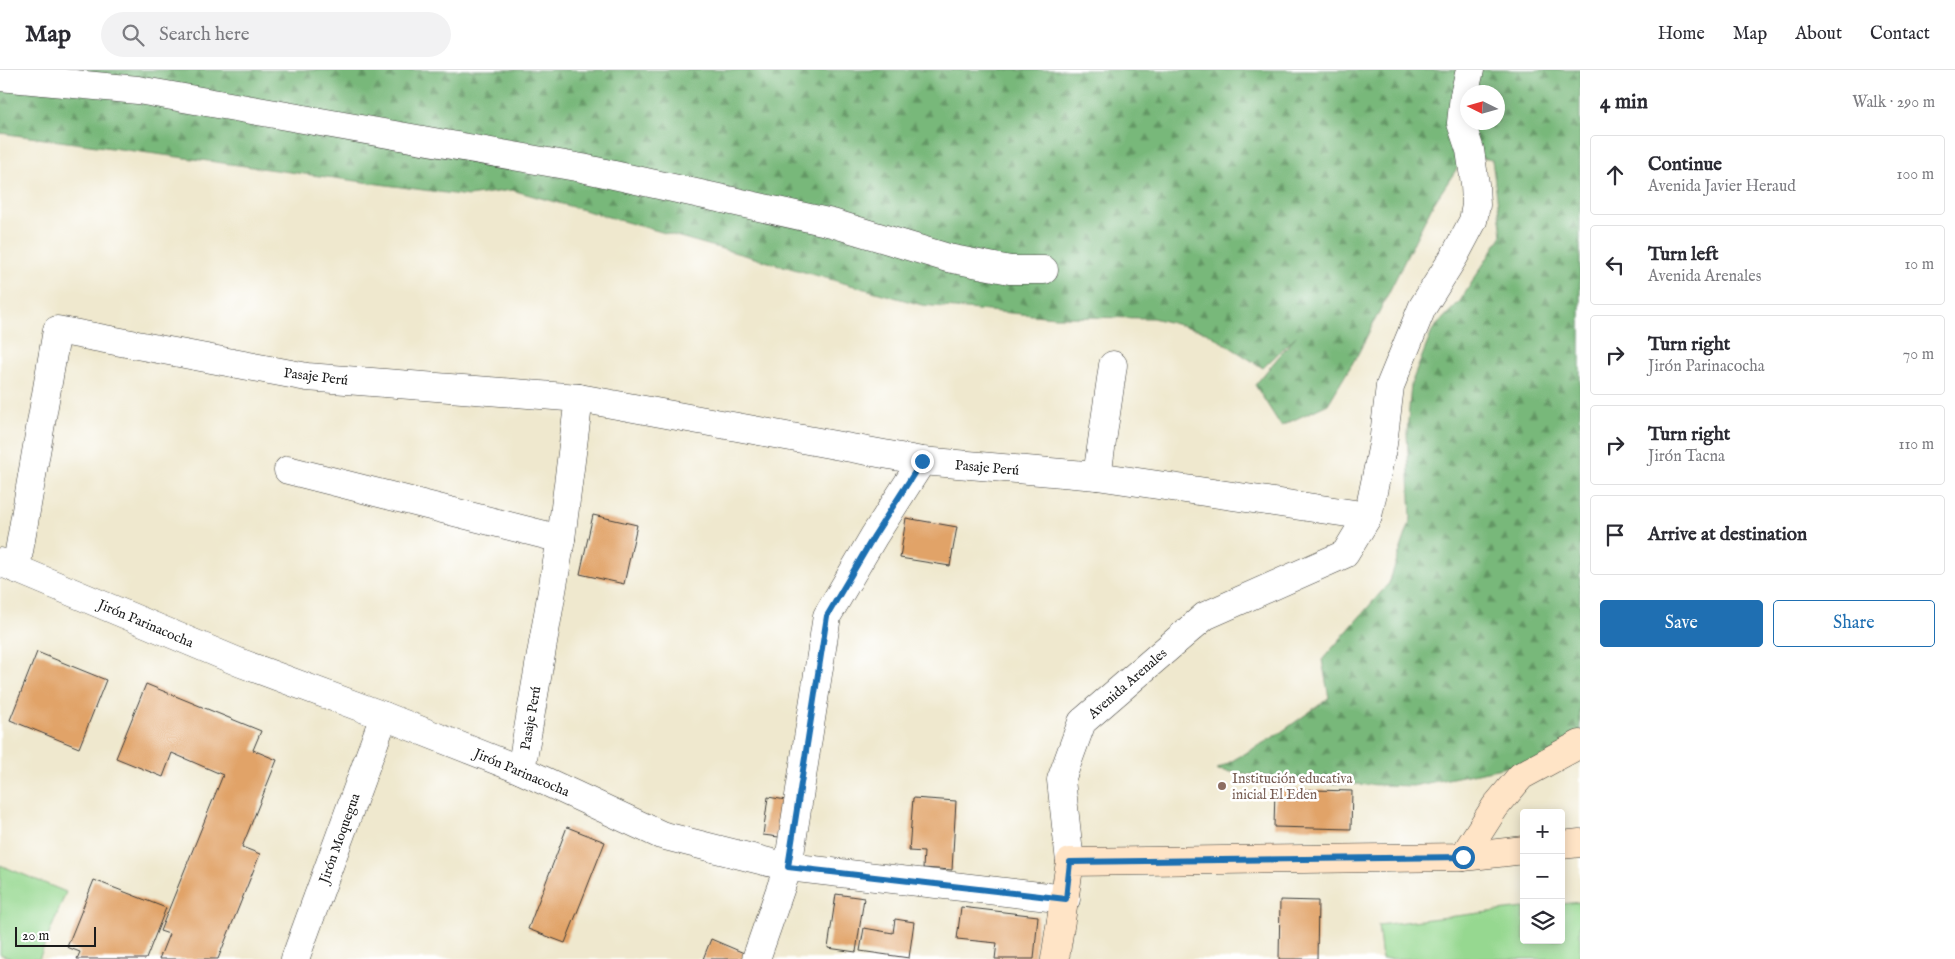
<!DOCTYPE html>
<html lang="en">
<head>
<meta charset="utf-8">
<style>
	body { margin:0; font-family:"IM FELL English",serif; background:#f2f2f3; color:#2b2b33 }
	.controls { position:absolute; right:15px; bottom:15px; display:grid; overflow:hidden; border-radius:5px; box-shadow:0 2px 12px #0003 }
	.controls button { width:45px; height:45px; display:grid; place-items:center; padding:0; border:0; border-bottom:1px solid #e1e1e2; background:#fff; color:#2b2b33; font:25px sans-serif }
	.compass { position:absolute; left:1460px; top:15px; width:45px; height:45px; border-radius:50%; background:#fff; box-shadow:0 2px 12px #0003; rotate:275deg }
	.scale { position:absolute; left:15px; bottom:12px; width:81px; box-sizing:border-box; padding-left:5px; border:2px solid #1c1c1c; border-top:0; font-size:14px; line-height:18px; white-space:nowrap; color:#1c1c1c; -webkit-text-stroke:4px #fff; paint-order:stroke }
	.stop { position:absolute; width:15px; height:15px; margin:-11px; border:4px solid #1f6fb2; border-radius:50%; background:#fff }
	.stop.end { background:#1f6fb2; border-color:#fff; box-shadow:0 1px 5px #0008 }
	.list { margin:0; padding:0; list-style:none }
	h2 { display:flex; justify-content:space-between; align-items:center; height:65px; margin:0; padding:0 20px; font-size:21px }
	h2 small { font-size:16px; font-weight:400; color:#7c7c81 }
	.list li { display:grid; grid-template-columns:32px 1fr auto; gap:15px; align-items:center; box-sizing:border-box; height:80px; margin:0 10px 10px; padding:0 10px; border:1px solid #e1e1e2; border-radius:5px }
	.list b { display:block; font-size:19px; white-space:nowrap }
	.list p { margin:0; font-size:16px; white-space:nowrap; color:#7c7c81 }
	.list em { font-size:16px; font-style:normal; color:#7c7c81 }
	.actions { display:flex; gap:10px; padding:15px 20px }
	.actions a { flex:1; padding:11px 0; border:1px solid #1f6fb2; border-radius:5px; text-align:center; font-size:18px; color:#1f6fb2 }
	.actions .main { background:#1f6fb2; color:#fff }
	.icon { flex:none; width:28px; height:28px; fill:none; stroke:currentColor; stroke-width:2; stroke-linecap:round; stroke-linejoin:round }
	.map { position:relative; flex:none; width:1580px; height:889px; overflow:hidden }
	header { display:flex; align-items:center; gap:30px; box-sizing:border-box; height:70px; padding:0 25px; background:#fff; border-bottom:1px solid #e1e1e2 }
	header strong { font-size:24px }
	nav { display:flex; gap:28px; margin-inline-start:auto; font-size:18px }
	.search { width:350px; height:45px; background:#f2f2f3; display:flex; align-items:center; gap:12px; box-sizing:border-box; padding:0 18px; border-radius:28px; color:#7c7c81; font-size:19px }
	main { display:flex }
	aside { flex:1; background:#fff }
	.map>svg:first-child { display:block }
	.forest { fill:url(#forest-firs); stroke:#4a6a4b; fill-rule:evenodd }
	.park { fill:#96d890; stroke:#597a56 }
	.building { fill:#e1a367 }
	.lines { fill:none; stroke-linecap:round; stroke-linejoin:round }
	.minor-casing { stroke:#3c3b37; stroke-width:29 }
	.secondary-casing { stroke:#3c3b37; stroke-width:29 }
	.minor { stroke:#fff; stroke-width:28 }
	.secondary { stroke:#ffe4c6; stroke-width:28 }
	.route { stroke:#1f6fb2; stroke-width:6 }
	.education-dot { fill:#8d6e63; stroke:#fff; stroke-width:2 }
	.labels { text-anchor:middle; stroke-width:5; stroke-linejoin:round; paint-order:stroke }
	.street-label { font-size:14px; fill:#1c1c1c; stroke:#fff }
	.education-label { font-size:14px; fill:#785e54; stroke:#fff; text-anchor:start }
</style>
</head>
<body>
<header>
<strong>Map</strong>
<div class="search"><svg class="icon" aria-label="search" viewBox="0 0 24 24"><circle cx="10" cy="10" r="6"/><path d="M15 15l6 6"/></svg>Search here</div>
<nav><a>Home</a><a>Map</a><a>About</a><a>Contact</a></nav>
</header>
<main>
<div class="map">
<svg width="1580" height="889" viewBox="0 0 1580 889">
	<defs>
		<pattern id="forest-firs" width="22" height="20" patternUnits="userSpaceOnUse" patternTransform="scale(1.25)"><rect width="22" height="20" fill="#78b87a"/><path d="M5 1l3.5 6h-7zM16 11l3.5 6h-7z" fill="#629563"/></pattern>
	</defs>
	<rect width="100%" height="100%" fill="#fff"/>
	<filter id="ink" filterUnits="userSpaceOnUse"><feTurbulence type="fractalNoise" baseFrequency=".02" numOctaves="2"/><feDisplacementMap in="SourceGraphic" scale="10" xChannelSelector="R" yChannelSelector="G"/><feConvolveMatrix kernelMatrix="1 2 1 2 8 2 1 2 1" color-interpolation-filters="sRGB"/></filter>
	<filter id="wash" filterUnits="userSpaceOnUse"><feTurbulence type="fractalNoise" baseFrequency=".0096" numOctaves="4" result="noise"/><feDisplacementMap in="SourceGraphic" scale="20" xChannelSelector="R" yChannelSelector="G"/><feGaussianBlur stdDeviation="1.12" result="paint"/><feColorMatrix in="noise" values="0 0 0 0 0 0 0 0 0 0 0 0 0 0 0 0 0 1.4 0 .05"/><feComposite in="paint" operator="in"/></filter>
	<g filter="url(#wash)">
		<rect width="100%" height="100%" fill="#efe8ce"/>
		<path class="forest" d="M0,0H1580V677L1541,690L1413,716L1320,713L1216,700L1277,665L1329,628L1322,590L1389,513L1411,449L1407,363L1411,314L1433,259L1460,231L1502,165L1492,90L1466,85L1432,136L1358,284L1328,334L1281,356L1255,315L1296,266L1263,298L1206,262L1153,248L1055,247L922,235L512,120L468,126L0,63ZM1468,22H1498V52H1468Z"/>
		<g class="park">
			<path d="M0,795L66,822L39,889H13L0,884Z"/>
			<path d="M1580,832V889H1382L1378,855L1524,838V870H1561V834Z"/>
		</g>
		<g id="blocks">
			<g class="building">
				<path d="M593,445L637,455L624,514L580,504Z"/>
				<path d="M906,448L957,457L950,496L900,488Z"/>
				<path d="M37,582L106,610L79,678L10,650Z"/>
				<path d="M146,614L261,661L253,680L277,690L242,777L260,784L218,889H159L169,864L160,861L223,705L172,683L163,707L116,688Z"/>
				<path d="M1275,719L1352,721L1351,759L1274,757Z"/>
				<path d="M768,727L792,731L787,768L763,765Z"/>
				<path d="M913,728L956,731L952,800L923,798L924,782L909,781Z"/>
				<path d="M567,757L605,772L565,873L528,859Z"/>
				<path d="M94,810L166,838L146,889H77L80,882L67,877Z"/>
				<path d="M836,824L864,828L856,882L828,878Z"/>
				<path d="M1280,830L1318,831L1317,889H1279Z"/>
				<path d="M961,837L1038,846L1034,889H995L997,873L957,869Z"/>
				<path d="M895,849L914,852L909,888L860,881L864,858L893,863Z"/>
				<path d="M711,869L751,886L750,889H703Z"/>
			</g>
		</g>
	</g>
	<g filter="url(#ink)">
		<use href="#blocks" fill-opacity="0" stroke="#3c3b37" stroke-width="1"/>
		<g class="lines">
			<defs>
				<g id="minor">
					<path d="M0,7L138,20L582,98L832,153L948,188L1010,200H1044"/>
					<path d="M288,400L561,469"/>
					<path d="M1097,406L1113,295"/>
					<path d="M0,492L241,593L384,646L521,700L661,765L788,797L1066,829"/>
					<path d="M16,499L57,260L307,307L579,328"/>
					<path d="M521,700L561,469L579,328L922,391L1097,406L1368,446"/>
					<path d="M1070,792L1061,710L1082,652L1205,546L1345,484L1368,446L1383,374L1390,316L1422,238L1455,185L1473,151L1476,135L1475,114L1470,80L1461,53L1464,25L1470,0"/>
					<path d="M295,889L384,646"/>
					<path d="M756,889L788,797L827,546L874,466L922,391"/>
				</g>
				<g id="secondary">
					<path d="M1561,775L1580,773"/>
					<path d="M1463,787L1495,737L1521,706L1580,674"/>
					<path d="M1055,889L1070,792L1463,787L1524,780"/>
				</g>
			</defs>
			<use href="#minor" class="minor-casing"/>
			<use href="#secondary" class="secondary-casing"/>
			<use href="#minor" class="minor"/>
			<use href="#secondary" class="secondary"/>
		</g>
	</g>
	<g class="lines" filter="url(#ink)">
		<path class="route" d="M922,391L874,466L827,546L788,797L1066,829L1070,792L1463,787"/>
	</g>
	<circle class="education-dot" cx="1222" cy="716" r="5"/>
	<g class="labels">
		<g class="street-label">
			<text transform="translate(316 306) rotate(7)" y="5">Pasaje Perú</text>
			<text transform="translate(987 397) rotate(5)" y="5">Pasaje Perú</text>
			<text transform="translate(146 553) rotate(23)" y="5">Jirón Parinacocha</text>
			<text transform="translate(1127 613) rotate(-41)" y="5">Avenida Arenales</text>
			<text transform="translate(530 648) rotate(-80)" y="5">Pasaje Perú</text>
			<text transform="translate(522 702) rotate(23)" y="5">Jirón Parinacocha</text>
			<text transform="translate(339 768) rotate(-70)" y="5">Jirón Moquegua</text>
		</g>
		<g class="education-label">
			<text x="1232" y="713">Institución educativa<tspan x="1232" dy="16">inicial El Eden</tspan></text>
		</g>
	</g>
</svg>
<div class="controls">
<button>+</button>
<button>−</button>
<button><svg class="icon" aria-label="layers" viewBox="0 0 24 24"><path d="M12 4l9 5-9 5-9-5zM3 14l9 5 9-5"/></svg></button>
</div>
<svg class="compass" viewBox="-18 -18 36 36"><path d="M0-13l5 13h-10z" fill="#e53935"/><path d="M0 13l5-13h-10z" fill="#7c7c81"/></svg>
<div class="scale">20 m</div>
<div class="stop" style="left:1463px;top:787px"></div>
<div class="stop end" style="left:922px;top:391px"></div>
</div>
<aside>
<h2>4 min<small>Walk · 290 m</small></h2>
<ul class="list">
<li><svg class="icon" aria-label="ahead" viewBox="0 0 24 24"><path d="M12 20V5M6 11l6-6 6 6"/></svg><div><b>Continue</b><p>Avenida Javier Heraud</p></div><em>100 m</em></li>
<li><svg class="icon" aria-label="left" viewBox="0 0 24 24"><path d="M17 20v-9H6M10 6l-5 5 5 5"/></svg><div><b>Turn left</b><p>Avenida Arenales</p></div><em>10 m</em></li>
<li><svg class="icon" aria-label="right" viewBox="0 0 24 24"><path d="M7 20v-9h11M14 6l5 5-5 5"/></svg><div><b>Turn right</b><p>Jirón Parinacocha</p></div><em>70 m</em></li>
<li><svg class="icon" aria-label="right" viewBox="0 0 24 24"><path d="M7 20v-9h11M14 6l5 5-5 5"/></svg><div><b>Turn right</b><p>Jirón Tacna</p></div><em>110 m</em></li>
<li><svg class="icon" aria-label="arrive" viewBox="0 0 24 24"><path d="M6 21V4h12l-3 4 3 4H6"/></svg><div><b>Arrive at destination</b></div></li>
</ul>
<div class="actions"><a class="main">Save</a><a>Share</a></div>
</aside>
</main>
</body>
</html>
